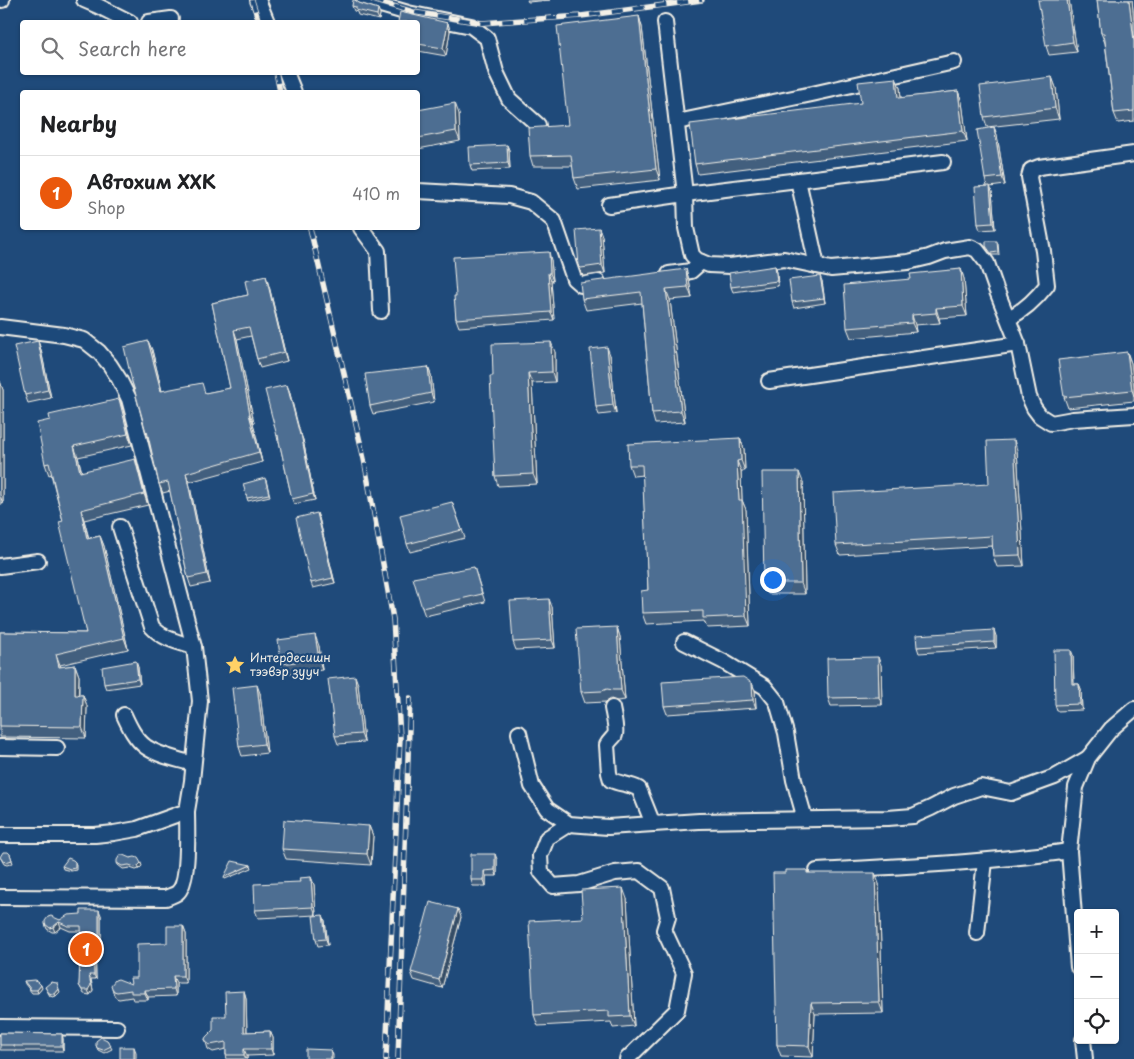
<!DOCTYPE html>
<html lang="en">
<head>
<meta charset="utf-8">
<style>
	body { margin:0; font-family:"Playpen Sans",sans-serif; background:#f6f6f6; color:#202124 }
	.controls { position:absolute; right:15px; bottom:15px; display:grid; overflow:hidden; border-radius:5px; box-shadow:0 1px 4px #0004 }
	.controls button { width:45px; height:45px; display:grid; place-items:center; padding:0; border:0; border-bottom:1px solid #e0e0e0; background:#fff; color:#202124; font:25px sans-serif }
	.you { position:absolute; left:772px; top:579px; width:18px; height:18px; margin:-12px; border:4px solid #fff; border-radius:50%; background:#1a73e8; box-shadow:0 0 0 8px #1a73e833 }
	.badge { display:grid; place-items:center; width:32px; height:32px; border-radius:50%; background:#ea580c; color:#fff; font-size:16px; font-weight:700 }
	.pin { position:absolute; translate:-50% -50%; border:2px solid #fff; box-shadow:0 1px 5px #0006 }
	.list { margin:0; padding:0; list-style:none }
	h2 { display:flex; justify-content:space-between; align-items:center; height:65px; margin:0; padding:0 20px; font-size:21px }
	h2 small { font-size:16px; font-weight:400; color:#757577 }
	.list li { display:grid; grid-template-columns:32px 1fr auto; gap:15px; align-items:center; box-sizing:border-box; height:75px; padding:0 20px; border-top:1px solid #e0e0e0 }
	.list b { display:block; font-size:19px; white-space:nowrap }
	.list p { margin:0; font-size:16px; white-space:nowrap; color:#757577 }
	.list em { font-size:16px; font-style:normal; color:#757577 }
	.icon { flex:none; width:28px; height:28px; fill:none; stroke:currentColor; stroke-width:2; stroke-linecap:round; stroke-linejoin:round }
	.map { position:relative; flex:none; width:1134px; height:1059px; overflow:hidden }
	.search { position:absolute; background:#fff; box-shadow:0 1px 4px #0004; left:20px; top:20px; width:400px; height:55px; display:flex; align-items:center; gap:12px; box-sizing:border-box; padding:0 18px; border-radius:5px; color:#757577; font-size:19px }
	.panel { position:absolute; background:#fff; box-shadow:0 1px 4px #0004; left:20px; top:90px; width:400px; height:140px; border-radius:5px }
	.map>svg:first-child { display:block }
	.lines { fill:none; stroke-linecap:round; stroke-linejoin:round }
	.minor-casing { stroke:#f4f1e8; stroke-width:18 }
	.minor { stroke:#1f4a7a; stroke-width:14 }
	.rail-casing { stroke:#f4f1e8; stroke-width:5.5 }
	.rail { stroke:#1f4a7a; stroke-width:4; stroke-dasharray:11; stroke-linecap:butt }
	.wall { fill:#425f7e; stroke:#f4f1e8 }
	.shaded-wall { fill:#364d66; stroke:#f4f1e8 }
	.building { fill:#4d6e92; stroke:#f4f1e8 }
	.labels { text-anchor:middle; stroke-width:4.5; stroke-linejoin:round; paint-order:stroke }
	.poi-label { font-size:12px; fill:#f4f1e8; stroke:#1f4a7a; text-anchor:start }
</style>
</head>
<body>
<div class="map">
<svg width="1134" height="1059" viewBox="0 0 1134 1059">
	<rect width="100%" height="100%" fill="#1f4a7a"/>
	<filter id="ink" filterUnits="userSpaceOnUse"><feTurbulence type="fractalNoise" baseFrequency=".02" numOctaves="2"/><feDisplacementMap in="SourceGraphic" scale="10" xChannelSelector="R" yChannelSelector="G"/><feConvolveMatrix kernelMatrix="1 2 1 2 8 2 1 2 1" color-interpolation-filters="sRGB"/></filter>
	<g filter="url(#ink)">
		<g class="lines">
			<defs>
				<g id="minor">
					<path d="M0,0H2"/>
					<path d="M84,0L98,6L130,22"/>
					<path d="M258,0L267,22"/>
					<path d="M364,0L408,13L471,26L487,38L496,72L509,99L538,125"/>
					<path d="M149,22L171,19"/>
					<path d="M665,22L685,194L686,228L692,255L697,260L709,265L730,266L784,259L831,269L908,262L929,257L945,251L970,247L977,250L987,263L996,289L1018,344L1029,397L1034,408L1040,416L1051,423L1073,419L1134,415"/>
					<path d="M286,72L294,92"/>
					<path d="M677,122L812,94L954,62"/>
					<path d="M798,180L817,266"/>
					<path d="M418,191L509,196L531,202L554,221L574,279L581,285L598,282"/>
					<path d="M609,205L685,194L943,162"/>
					<path d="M361,228L378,251L381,311"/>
					<path d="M669,274L691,271L701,262"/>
					<path d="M1009,318C1025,310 1036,299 1047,285L1043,251L1029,177L1031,170L1039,167L1134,154"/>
					<path d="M0,327L64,335L84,340L99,352L110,365L119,379L129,399L194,647L200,701L192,781L187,811L137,829L114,833L95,835H0"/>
					<path d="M769,381L1018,344"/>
					<path d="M120,527L152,627C163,639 178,642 194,647"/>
					<path d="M0,566L38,561"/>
					<path d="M684,642L724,662L765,687L777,702L786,733L794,780L805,819"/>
					<path d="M612,708C613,714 617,730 615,735C613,738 609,741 607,745L609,773L611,780C620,784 630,784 639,789L653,824"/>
					<path d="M124,715C129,726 135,739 146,747C159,756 177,759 193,764"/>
					<path d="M519,733L532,786L547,809L569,824L608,827L699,821L888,818L913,816L931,808L954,796L981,787L1011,793L1055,777L1088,758"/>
					<path d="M0,747L57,748"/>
					<path d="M569,824L547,838L540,856L541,872L553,886L579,884L615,873L639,871L662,888L668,917L664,930L684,973L677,1010L627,1059"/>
					<path d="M817,871C901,866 985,863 1069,851"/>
					<path d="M0,897L166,898C170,896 174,895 177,893C190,883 187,828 187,811"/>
					<path d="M977,933L985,861"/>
					<path d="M1078,967L1069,851L1076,787L1088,758L1111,729L1134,709"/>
					<path d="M0,1027L117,1028"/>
					<path d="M1083,1040L1085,1059"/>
				</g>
			</defs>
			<use href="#minor" class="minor-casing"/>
			<use href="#minor" class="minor"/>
			<defs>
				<g id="rail">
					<path d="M252,0L259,22"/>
					<path d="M373,0L413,12L482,23L581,16L702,0"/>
					<path d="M276,72L280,92"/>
					<path d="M310,228L364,459L393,619L400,738L386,1059"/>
					<path d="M398,1059L410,698"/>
				</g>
			</defs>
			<use href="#rail" class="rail-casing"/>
			<use href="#rail" class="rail"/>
		</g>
		<g class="wall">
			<path d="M527,0H550L528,2Z"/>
			<path d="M1069,0L1077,52L1049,55L1046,46Z"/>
			<path d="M1097,0H1132L1134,21V121L1118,123L1114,113L1105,43L1101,33Z"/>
			<path d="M356,1L359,3L378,9L380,14L379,20L358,15L357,12L354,11L352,6Z"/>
			<path d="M639,16L642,27L660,180L578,189L574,178L573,166H533L530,156L568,125Z"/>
			<path d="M418,22L448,23L450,31L446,56L418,51Z"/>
			<path d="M1052,77L1056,88L1059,119L987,127L984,117Z"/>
			<path d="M896,78L900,88L901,98L958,91L962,102L967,141L698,174L695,164L861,103Z"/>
			<path d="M418,110L459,114L460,141L418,149Z"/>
			<path d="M994,127L997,135L1005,185L990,187L992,192L995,229L980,230L978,224L987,186L985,179Z"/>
			<path d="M507,145L509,150L510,169L472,171L470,165Z"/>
			<path d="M599,228L602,236L605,273L584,276L582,274L579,266Z"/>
			<path d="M998,243L999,255H992L987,249L986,246Z"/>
			<path d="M551,260L553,281H551L554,320L459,327L456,319V296Z"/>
			<path d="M775,266L777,272L778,286L733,292L731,287Z"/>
			<path d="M686,269L689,280L692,298L670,300L685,422L655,424L652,413L642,303L586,310L582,299Z"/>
			<path d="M961,269L964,279L967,316L939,318L940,323L915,325L916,332L851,338L847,328L911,279Z"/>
			<path d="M822,281L825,303L794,308L792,302Z"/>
			<path d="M269,286L287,361L260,368L257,359L251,336L237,339L254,423H253L262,462L189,482L210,583L191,587L188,578L170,491L163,493L159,484L149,441L146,432L135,392L132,382L148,341L152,350L162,391L206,393L230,388L212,303L248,295Z"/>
			<path d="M38,341L41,350L51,398L28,403L25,395Z"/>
			<path d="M555,352V382L532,383L537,484L498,486L495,476L493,376Z"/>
			<path d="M1127,352L1131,363L1134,387V401L1068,408L1064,397Z"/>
			<path d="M610,355L616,413L599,415L596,407Z"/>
			<path d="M428,367L431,375L434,402L373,414L370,406Z"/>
			<path d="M0,381L3,390V504H0Z"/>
			<path d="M289,390L300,435L303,440L315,500L294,504L292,499L279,441H278L277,436Z"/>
			<path d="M123,410L132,445L78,457L82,472L138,470L148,505L84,520L89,538L100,536L104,546L128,649L60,665L61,667L75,665L79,676V695H83L87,706L86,738L0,737V632L86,633L63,521L51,474L49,475L45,464Z"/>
			<path d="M740,438L744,449L745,471H741L742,500L746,510L750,626L707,628L704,621L646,624L642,613L648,590L643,475L633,476L629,465Z"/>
			<path d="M1017,450L1024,566L997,567L993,556L992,546L840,555L836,545L989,484Z"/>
			<path d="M266,480L270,496L248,501L247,498Z"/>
			<path d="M803,482L805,594H768L764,583Z"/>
			<path d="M452,502L465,538L410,552L407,544Z"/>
			<path d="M319,518L335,583L313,588L311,583Z"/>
			<path d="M474,567L485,602L425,616L422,608Z"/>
			<path d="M552,607L555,648L516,650L513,642Z"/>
			<path d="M617,627L620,637L625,700L617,701L611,699L606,702L585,703L581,692Z"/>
			<path d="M996,636V648L919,653L917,647Z"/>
			<path d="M319,646L322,670L285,675L281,664Z"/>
			<path d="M1073,655L1074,684H1079L1081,689L1082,710L1057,711L1055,705Z"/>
			<path d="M881,665L882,705L831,706L828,698Z"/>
			<path d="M138,667L140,684L106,689L104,684Z"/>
			<path d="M752,683L755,691L756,708L667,714L664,706Z"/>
			<path d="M358,684L364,742L338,744L335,736Z"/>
			<path d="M260,693L267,753L242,756L239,747Z"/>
			<path d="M369,826L373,836L371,865L286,859L282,849Z"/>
			<path d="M10,854L13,863L7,865L4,864L0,857Z"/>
			<path d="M497,859V876H486V886H473L471,880Z"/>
			<path d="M75,862L76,865V870L71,871L63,869L62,866Z"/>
			<path d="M117,863L142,866L139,869L136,870L130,868L123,869L118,865Z"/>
			<path d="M251,865L252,868L225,879L224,877Z"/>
			<path d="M807,870L808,873L879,884L883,1013L815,1014L813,1057L781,1056L777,1045L785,873Z"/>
			<path d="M311,877L314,885L316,915L258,918L255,910L300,882Z"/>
			<path d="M627,899L634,1026L613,1028L611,1022L538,1026L534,1015L583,918Z"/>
			<path d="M101,915V942H95L96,979H91L93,990L90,995L84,994L79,985L82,953L81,931H70L61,927L55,932H52L47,929L45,924L60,920Z"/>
			<path d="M323,915L325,921L328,945L318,946L316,940Z"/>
			<path d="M461,917L442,988L414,980L411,972Z"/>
			<path d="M183,926L186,934V983H176V996L148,997V1000H133L132,997L119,999L116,998L114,995L112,988L131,984L137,978L167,943Z"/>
			<path d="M24,981L42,988L38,993H32L25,984Z"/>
			<path d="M45,987L60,992L56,996L53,997L50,996Z"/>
			<path d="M244,991L246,998L247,1032L270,1031L273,1038V1055L247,1056V1059H227L226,1055V1049L213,1052L208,1049L205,1039L226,1016Z"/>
			<path d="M0,1033L62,1034L63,1039V1051H15V1050H0Z"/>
			<path d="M107,1040L112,1049L104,1053L98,1050L96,1045Z"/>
		</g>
		<g class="shaded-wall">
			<path d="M1067,0H1069L1077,52L1073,42Z"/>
			<path d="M1129,0H1132L1134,21V41Z"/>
			<path d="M378,9L380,14L379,20L377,15Z"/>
			<path d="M639,16L642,27L660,180L656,169Z"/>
			<path d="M448,23L450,31L446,56L443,48Z"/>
			<path d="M1052,77L1056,88L1059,119L1055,108Z"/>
			<path d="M896,78L900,88L902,109L898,98Z"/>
			<path d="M958,91L962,102L967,141L963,131Z"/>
			<path d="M455,103L459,114L460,141L456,131Z"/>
			<path d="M994,127L997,135L1005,185L1002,177Z"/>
			<path d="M507,145L509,150L510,169L508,163Z"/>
			<path d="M990,186L992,192L995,229L993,223Z"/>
			<path d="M599,228L602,236L605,273L602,265Z"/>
			<path d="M549,252L551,260L553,281L550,273Z"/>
			<path d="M775,266L777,272L778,286L777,281Z"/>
			<path d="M686,269L689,280L692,298L688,287Z"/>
			<path d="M961,269L964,279L967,316L963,306Z"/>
			<path d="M548,273L551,281L554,320L551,312Z"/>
			<path d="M266,276L269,286L287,361L284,352Z"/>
			<path d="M820,276L822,281L825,303L824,298Z"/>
			<path d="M666,289L670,300L685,422L681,411Z"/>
			<path d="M936,308L939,318L940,323L936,313Z"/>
			<path d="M912,315L915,325L916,332L912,323Z"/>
			<path d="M234,330L237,339L254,423L250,414Z"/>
			<path d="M38,341L41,350L51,398L48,390Z"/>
			<path d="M148,341L152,350L164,400L161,391Z"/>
			<path d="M551,342L555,352V382L552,372Z"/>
			<path d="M607,347L610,355L616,413L613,405Z"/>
			<path d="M1127,352L1131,363L1134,387V396L1132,390Z"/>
			<path d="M428,367L431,375L434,402L431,393Z"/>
			<path d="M528,373L532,383L537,484L533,474Z"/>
			<path d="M0,381L3,390V504L0,495Z"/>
			<path d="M287,385L289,390L302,440L300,435Z"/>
			<path d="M119,399L123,410L132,445L128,434Z"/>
			<path d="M249,414L253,423L262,462L259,452Z"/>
			<path d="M301,434L303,440L315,500L313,494Z"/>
			<path d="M740,438L744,449L745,471L741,460Z"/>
			<path d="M1014,440L1017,450L1024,566L1020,555Z"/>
			<path d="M74,446L78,457L84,483L80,472Z"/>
			<path d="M135,459L138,470L148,505L144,494Z"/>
			<path d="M737,461L741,471L742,500L746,510L750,626L746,616L739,500Z"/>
			<path d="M799,472L803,482L805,594L801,583Z"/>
			<path d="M186,473L189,482L210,583L207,574Z"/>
			<path d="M81,510L84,520L91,549L87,539Z"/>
			<path d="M317,513L319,518L335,583L333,578Z"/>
			<path d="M100,536L104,546L128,649L124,638Z"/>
			<path d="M549,599L552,607L555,648L552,640Z"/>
			<path d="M617,627L620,637L625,700L621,690Z"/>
			<path d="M994,630L996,636V648L994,642Z"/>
			<path d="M315,635L319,646L322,670L319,659Z"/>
			<path d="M1071,650L1073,655L1074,689L1072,684Z"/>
			<path d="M56,654L60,665L63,678L59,667Z"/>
			<path d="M878,657L881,665L882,705L879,697Z"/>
			<path d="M136,661L138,667L140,684L138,679Z"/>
			<path d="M75,665L79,676L78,706L75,695Z"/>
			<path d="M355,676L358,684L364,742L361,734Z"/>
			<path d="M752,683L755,691L756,708L753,700Z"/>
			<path d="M1079,684L1081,689L1082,710L1080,704Z"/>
			<path d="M257,685L260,693L267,753L264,744Z"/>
			<path d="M83,695L87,706L86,738L82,727Z"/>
			<path d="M369,826L373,836L371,865L367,854Z"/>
			<path d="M495,854L497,859V876L495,870Z"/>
			<path d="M141,863L142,866L139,869L138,866Z"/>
			<path d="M484,871L486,876V886L484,880Z"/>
			<path d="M875,873L879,884L883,1013L879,1002Z"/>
			<path d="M311,877L314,885L316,915L313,907Z"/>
			<path d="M623,888L627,899L634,1026L630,1016Z"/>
			<path d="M458,909L461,917L442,988L439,980Z"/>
			<path d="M99,910L101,915V942L99,937Z"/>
			<path d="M323,915L325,921L328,945L326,939Z"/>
			<path d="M59,922L61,927L55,932L53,927Z"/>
			<path d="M183,926L186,934V983L183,976Z"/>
			<path d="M93,938L95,942L96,979L94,975Z"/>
			<path d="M89,975L93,990L90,995L88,990Z"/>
			<path d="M173,976L176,983V996L174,989Z"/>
			<path d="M41,985L42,988L38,993L37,990Z"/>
			<path d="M59,989L60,992L56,996L55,994Z"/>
			<path d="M145,990L148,997V1000L145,993Z"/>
			<path d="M244,991L246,998L247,1039L244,1032Z"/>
			<path d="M811,1003L815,1014L813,1057L809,1046Z"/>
			<path d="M270,1031L273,1038V1055L271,1049Z"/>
			<path d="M62,1034L63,1039V1051L62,1046Z"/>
			<path d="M134,1047L136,1052V1059H134Z"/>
			<path d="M244,1049L247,1056V1059H246L244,1055Z"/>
			<path d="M331,1050L333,1055V1059H331Z"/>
		</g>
		<g class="building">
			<path d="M353,0H355L359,3L378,9L377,15L356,10V7L352,6Z"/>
			<path d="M1038,0H1067L1073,42L1046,46Z"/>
			<path d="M1097,0H1129L1134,41V111L1114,113L1104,33H1101Z"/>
			<path d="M400,12L448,23L443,48L418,44V22H398Z"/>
			<path d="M639,16L656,169L574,178L571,155L530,156L528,128L568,125L557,26Z"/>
			<path d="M1052,77L1055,108L984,117L980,86Z"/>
			<path d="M896,78L898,98L958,91L963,131L695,164L690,124L861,103L858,82Z"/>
			<path d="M455,103L456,131L418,138V110Z"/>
			<path d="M994,127L1002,177L985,179L977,130Z"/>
			<path d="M507,145L508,163L470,165L469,147Z"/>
			<path d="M990,186L993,223L978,224L975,187Z"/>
			<path d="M599,228L602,265L581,268L579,266L576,230Z"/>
			<path d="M986,241H997L998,252L991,253L986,246Z"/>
			<path d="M549,252L550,273H548L551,312L456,319L454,296H456L453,257Z"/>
			<path d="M775,266L777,281L731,287L729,273Z"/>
			<path d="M686,269L688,287L666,289L681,411L652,413L641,292L582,299L580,283Z"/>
			<path d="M961,269L963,306L936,308V313L912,315V323L847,328L844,285L911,279L910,274Z"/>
			<path d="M266,276L284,352L257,359L249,327L234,330L250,414H249L259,452L186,473L207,574L188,578L168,482L159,484L147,431L146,432L134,388L132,382L124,347L148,341L161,391L202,383L205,393L230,388L212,303L248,295L245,281Z"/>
			<path d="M820,276L824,298L792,302L789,280Z"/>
			<path d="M38,341L48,390L25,395L14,346Z"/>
			<path d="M551,342L552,372L528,373L533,474L495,476L490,376H493L492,344Z"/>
			<path d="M607,347L613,405L596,407L590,349Z"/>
			<path d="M1127,352L1132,390L1064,397L1058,360Z"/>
			<path d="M428,367L431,393L370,406L365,374Z"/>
			<path d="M287,385L300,435L301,434L313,494L292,499L279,441L278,435L277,436L265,390Z"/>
			<path d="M119,399L128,434L74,446L80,472L135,459L144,494L81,510L87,539L100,536L124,638L56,654L59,667L75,665V695H83L82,727L0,726V632L86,633L59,522L63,521L49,463L45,464L37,423L50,420L49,415Z"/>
			<path d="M740,438L741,460L737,461L739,500H742L746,616L703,618V611L642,613L641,591L648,590L642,465H629L628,444Z"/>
			<path d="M1014,440L1020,555L993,556L992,536L836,545L833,493L989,484L987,441Z"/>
			<path d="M762,472H799L801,583H764Z"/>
			<path d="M265,478L269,494L247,498L243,484Z"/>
			<path d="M452,502L462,530L407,544L400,515Z"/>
			<path d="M317,513L333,578L311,583L296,518Z"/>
			<path d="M474,567L482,594L422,608L413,578Z"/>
			<path d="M549,599L552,640L513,642L510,601Z"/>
			<path d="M617,627L621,690H613L607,689L602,691L581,692L576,629Z"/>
			<path d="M994,630V642L917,647L916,635Z"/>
			<path d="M315,635L319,659L281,664L278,640Z"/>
			<path d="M1054,650H1071L1072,684H1079L1080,704L1055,705Z"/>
			<path d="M878,657L879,697L828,698L827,658Z"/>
			<path d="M136,661L138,679L104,684L102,667Z"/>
			<path d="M355,676L361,734L335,736L328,679Z"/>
			<path d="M743,677L752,683L753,700L664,706L662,682Z"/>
			<path d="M257,685L264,744L239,747L232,688Z"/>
			<path d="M284,820L369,826L367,854L282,849Z"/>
			<path d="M3,852H8L10,854L12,860L6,862L3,861L0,857Z"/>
			<path d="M471,854H495V870L484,871V880H471Z"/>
			<path d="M120,855H123L130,858L135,857L138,858L141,863L138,866L135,867L129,865L122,866L117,863V860Z"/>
			<path d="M68,858L73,860L75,862V868L70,869L62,866Z"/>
			<path d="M232,861L251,865L224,877Z"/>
			<path d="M785,870H807V873H875L879,1002L811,1003L809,1046L777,1045L773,873H785Z"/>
			<path d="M311,877L313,907L255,910L254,884L300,882L299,878Z"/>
			<path d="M623,888L630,1016L609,1017V1011L534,1015L529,921L583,918L581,890Z"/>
			<path d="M430,902L458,909L439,980L411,972Z"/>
			<path d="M81,910H99V937L93,938L94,975H89L91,985L88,990H82L79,985L80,953H82L81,926H68L59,922L53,927L50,928L45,924V921L48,917L51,916L60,920L68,915L81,914Z"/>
			<path d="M323,915L326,939L316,940L313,916Z"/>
			<path d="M167,926H183V976H173L174,989L145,990V993H131V990L117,992L114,991L112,988L111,985L115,980L118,979L131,984L130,978H137V944L167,943Z"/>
			<path d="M34,980L37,981L41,985L37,990H31L24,981Z"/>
			<path d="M51,982L57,983L59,989L55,994H52L49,993L45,987Z"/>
			<path d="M244,991V1032L270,1031L271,1049H244V1055H226V1042L210,1045L206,1042L205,1039L206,1037L213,1030V1016H226L225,992Z"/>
			<path d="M0,1033L62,1034V1046H14V1045H0Z"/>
			<path d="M101,1037L107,1040L111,1046L103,1050L97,1048L96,1045V1041Z"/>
			<rect x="120" y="1047" width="14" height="12"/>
			<path d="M306,1049L331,1050V1059H306Z"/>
		</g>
	</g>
	<defs>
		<symbol id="sight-bare" viewBox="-9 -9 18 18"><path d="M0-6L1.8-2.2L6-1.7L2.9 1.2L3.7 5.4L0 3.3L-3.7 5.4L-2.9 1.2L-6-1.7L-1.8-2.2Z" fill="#ffd166" stroke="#1f4a7a" stroke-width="2.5" paint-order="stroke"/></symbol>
	</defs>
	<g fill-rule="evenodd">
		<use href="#sight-bare" x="221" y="651" width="28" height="28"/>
	</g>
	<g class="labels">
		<g class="poi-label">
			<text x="250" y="662">Интердесишн<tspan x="250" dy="14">тээвэр зууч</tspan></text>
		</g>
	</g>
</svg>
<div class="controls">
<button>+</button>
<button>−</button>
<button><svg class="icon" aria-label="locate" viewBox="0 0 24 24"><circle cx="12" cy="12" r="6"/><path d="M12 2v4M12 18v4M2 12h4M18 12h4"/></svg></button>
</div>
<div class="you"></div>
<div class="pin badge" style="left:86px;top:949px">1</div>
<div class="search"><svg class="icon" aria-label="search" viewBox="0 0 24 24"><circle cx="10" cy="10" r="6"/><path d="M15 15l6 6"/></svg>Search here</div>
<section class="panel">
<h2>Nearby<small></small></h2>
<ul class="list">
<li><span class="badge">1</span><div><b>Автохим ХХК</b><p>Shop</p></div><em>410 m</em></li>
</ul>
</section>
</div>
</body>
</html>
